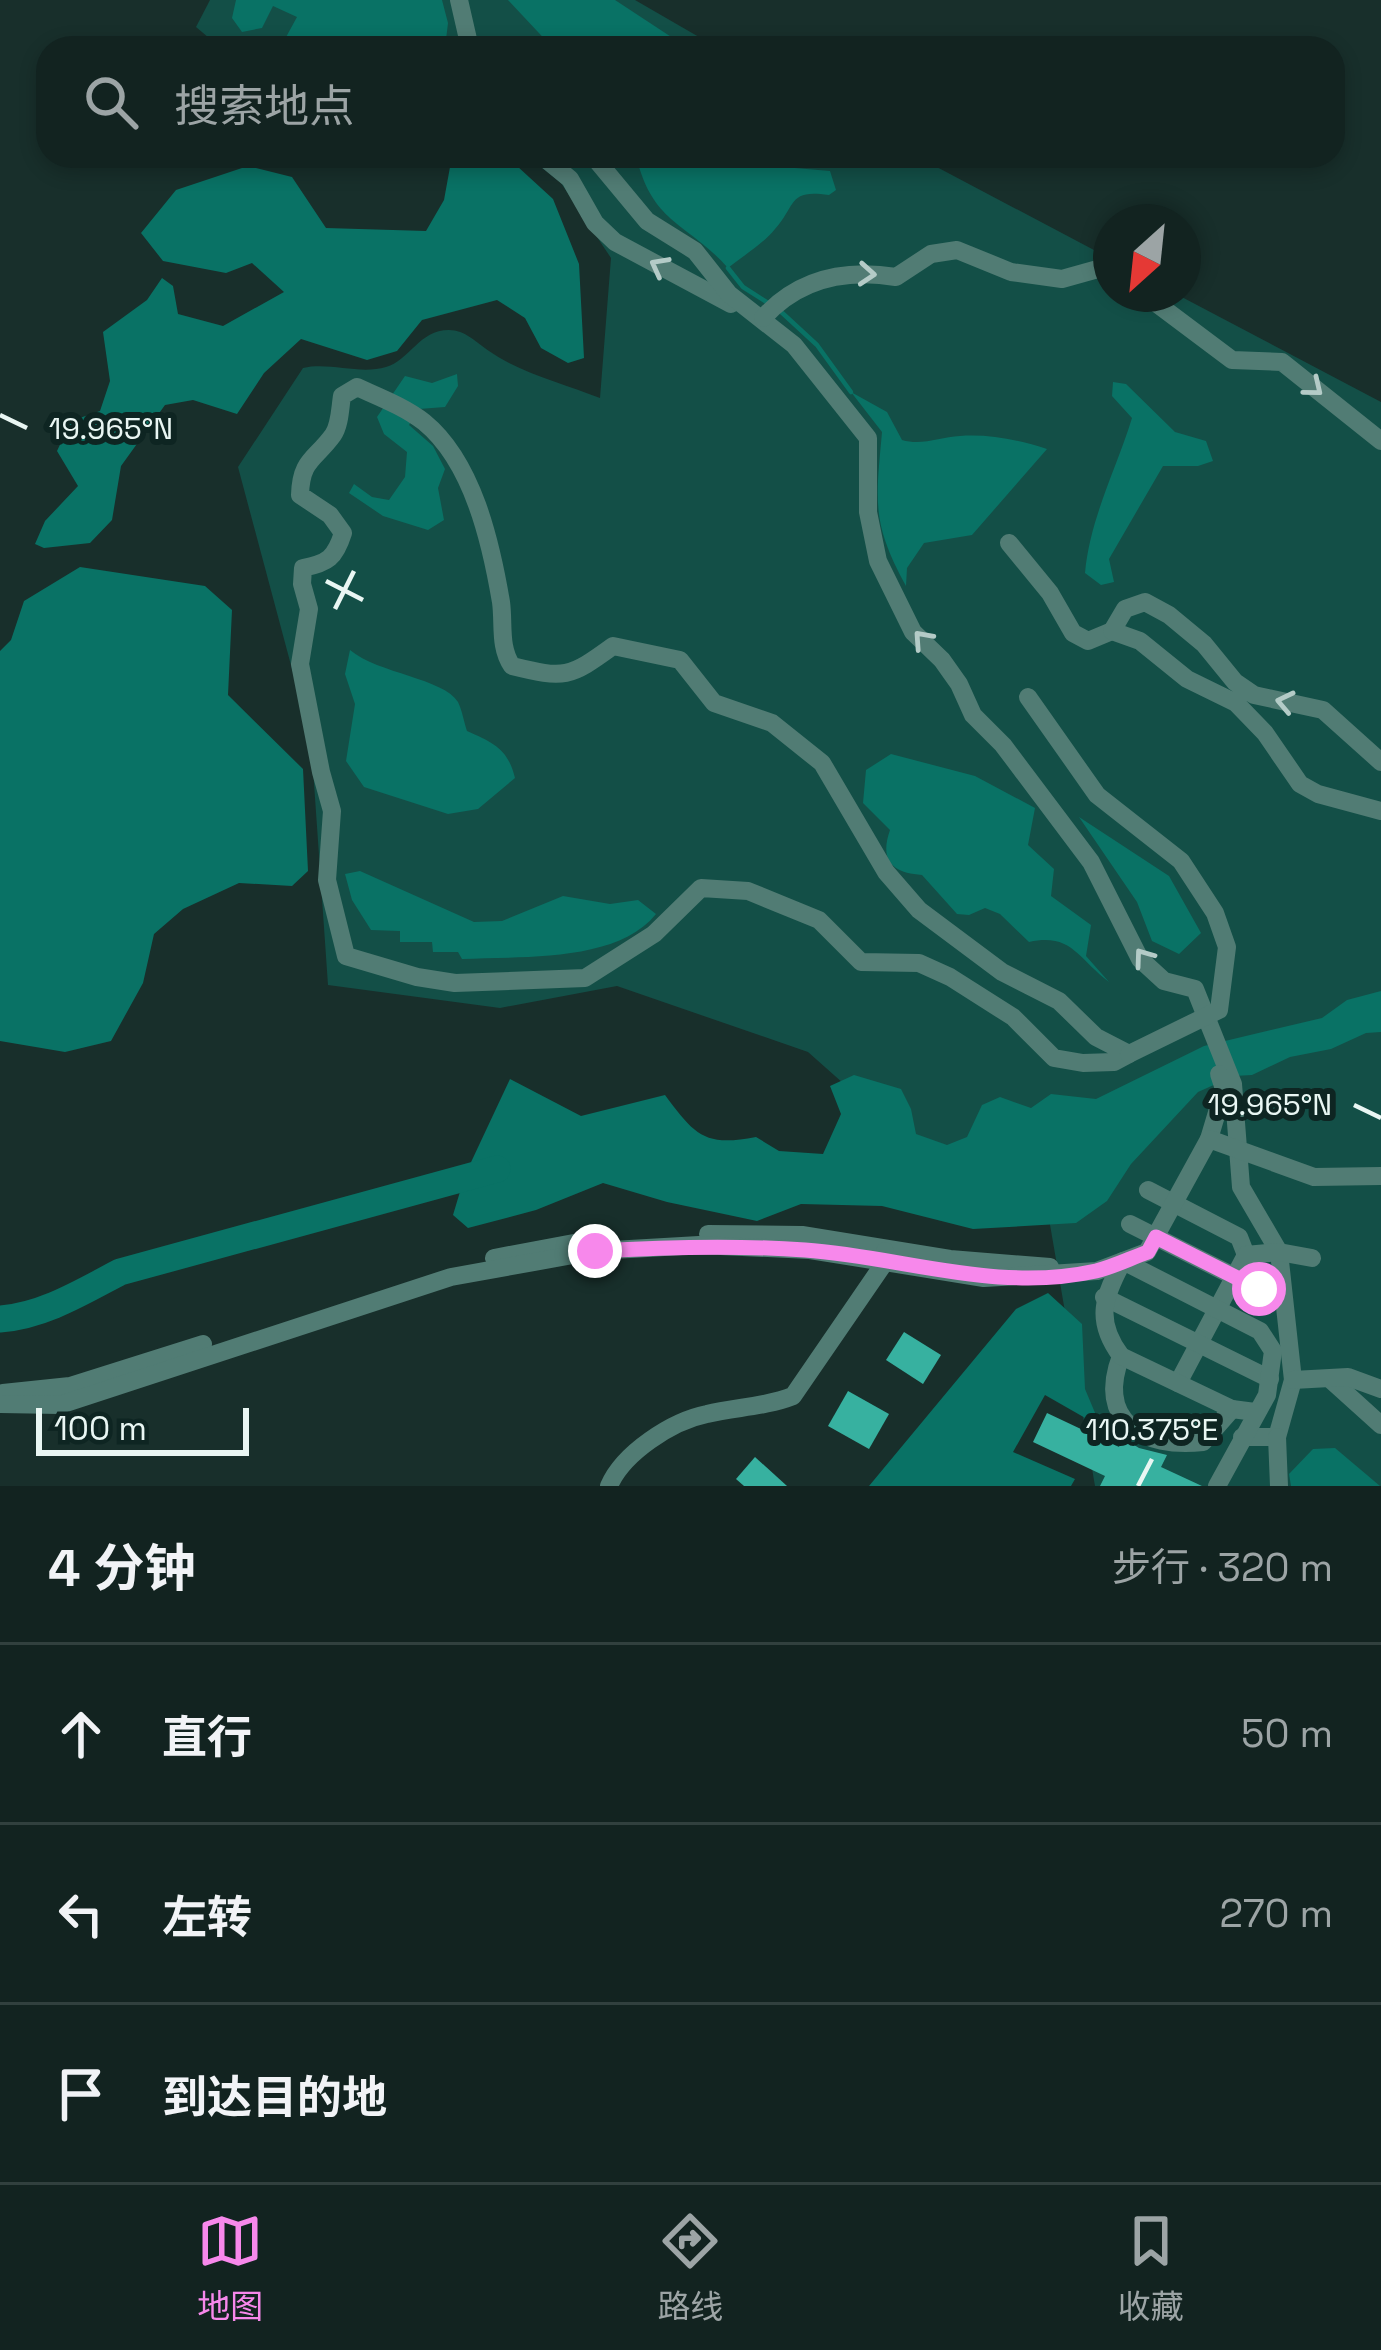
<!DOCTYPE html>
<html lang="zh">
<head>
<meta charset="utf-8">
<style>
	body { margin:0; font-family:"Space Grotesk","Noto Sans SC",sans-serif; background:#1b2b29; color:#f1f3f6 }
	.compass { position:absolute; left:1093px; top:204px; width:108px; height:108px; border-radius:50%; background:#122320; box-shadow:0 6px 18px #0003; rotate:207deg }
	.scale { position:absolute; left:36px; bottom:30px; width:213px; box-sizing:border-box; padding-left:12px; border:6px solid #e9f6f3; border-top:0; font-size:33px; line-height:42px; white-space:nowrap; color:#e9f6f3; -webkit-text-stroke:9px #0e2522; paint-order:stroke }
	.stop { position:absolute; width:36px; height:36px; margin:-27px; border:9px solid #f788eb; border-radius:50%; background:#fff }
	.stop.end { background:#f788eb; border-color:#fff; box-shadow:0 3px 12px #0008 }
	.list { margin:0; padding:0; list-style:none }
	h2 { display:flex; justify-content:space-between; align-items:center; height:156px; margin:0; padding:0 48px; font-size:51px }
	h2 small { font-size:39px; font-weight:400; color:#9ca4a5 }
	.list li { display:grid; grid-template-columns:78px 1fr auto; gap:36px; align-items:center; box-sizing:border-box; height:180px; padding:0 48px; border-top:3px solid #31403e }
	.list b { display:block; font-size:45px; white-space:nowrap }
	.list em { font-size:39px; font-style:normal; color:#9ca4a5 }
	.icon { flex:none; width:66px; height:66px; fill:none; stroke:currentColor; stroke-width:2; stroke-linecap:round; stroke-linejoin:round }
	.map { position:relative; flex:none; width:1381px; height:1486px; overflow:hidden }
	.search { position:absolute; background:#122320; box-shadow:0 6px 18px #0003; left:36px; right:36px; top:36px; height:132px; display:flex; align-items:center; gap:30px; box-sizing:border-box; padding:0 42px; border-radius:36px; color:#9ca4a5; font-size:45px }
	.sheet { height:696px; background:#122320 }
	nav { display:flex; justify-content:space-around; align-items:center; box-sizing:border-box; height:168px; border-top:3px solid #31403e; background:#122320; font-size:33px; color:#9ca4a5 }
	nav a { display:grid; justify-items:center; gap:6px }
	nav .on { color:#f788eb }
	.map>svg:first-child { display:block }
	.green { fill:#134f47 }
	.water { fill:#097265 }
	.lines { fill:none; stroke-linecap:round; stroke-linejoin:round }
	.stream { stroke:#097265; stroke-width:4.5 }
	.river { stroke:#097265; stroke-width:27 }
	.building { fill:#37b1a0 }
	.minor { stroke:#517c74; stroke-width:18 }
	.oneway { stroke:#b4cbc7 }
	.route { stroke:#f788eb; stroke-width:15 }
	.ticks { fill:none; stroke:#e9f6f3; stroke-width:4.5 }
	.ticks-label { font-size:30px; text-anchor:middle; fill:#e9f6f3; stroke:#0e2522; stroke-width:12; stroke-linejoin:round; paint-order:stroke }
</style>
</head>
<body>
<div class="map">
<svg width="1381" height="1486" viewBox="0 0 1381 1486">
	<rect width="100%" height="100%" fill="#182f2b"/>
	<g class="green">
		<path d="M210,0H635L718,48H221L196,27Z"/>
		<path d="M527,156H916L1111,259V294H1176L1381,402V1486H1095L1048,1213L941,1170L808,1052L617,986L500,1008L328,985L311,740L238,467L303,368C330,362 360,375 386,367C410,360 419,330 449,330C465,330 476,342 489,351C520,373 565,384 600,398L611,258L561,183Z"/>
	</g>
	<g class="water">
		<path d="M236,0H442L448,23L445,48H260L285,39L297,17L273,6L262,28L242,32L232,18Z"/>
		<path d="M508,0H615L688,48H553Z"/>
		<path d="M452,156H506L553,199L579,264L584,358L568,363L541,348L525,318L497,300L422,320L397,351L367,360L301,339L264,373L237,414L193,400L165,405L121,466L112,520L90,543L44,548L35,544L45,521L78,486L57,451L71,421L100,411L110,381L103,332L147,300L162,278L173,286L178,314L223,326L284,292L252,263L226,273L163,261L141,233L176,190L248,166L292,177L326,228L426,231L444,200Z"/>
		<path d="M636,156H759L772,166L830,171L836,190L829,195C788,189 797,204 775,229C763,244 743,256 728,268C686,221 653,225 636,156Z"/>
		<path d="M457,374L458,386L445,407L419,409L409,425L433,446L445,469L438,488L444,520L428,530L383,516L349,493L354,484L372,497L389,500L405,477L407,452L384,434L377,417L405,376L432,383Z"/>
		<path d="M1113,382L1126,384L1175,432L1206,441L1213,461L1198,466H1163L1109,559L1114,582L1101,585L1085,573C1090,518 1116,470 1132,418L1112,396Z"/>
		<path d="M851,392L887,412L902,440C922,446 940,437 960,436C990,434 1019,440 1047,449L972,535L924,543L907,568L906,586C871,522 876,501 882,432Z"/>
		<path d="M80,567L205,586L232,610L228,695L303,769L308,871L292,886L239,883L183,909L154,934L143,983L111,1041L65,1052L0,1041V651L11,640L24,601Z"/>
		<path d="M350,650C379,674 443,678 458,702C462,710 464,722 467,731C494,743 508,749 515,778L478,809L448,814L364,787L346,761L355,704L345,674Z"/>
		<path d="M891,754L975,776L1035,808L1028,845L1054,869L1051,896L1091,925L1086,956L1109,982C1077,958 1072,933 1029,942L1000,914L985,908L969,915L957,914L922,875C893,873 879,861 890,830L863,803L866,770Z"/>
		<path d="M1079,817L1169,876L1201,933L1179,954L1152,941L1137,902Z"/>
		<path d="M360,871L474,922L502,921L563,896L610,904L638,900L656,914C617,963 520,956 462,959L458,952H433L432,942H400V931L371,930L352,900L345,874Z"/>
		<path d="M1381,991V1032L1366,1033L1331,1049L1290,1057L1252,1075L1234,1076L1198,1092L1131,1164L1107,1201L1076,1223L973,1229L882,1206L801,1204L757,1221L667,1202L603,1183L536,1210L468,1228L453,1215L465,1175L510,1079L581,1116L665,1095C695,1135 704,1147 756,1137L779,1151L823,1154L841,1114L830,1086L854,1075L901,1089L911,1109L916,1134L947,1145L967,1137L982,1105L1000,1097L1031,1108L1051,1094L1096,1099L1204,1046L1322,1018L1347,1000Z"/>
		<path d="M1048,1293L1082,1324L1085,1389L1101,1427L1045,1395L1013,1452L1075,1479L1071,1486H869L1016,1309Z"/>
		<path d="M1335,1448L1380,1486H1291L1289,1474L1313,1449Z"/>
	</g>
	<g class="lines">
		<g class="stream">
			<path d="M728,268L743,287L768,303"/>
			<path d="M778,309L817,345L851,392"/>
		</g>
		<path class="river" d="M0,1319C43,1316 82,1292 120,1272L497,1169"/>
	</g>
	<g class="building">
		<path d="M904,1332L941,1355L923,1384L886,1360Z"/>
		<path d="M848,1391L889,1414L869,1449L828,1426Z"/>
		<path d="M1047,1413L1119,1447L1123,1438L1139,1448L1167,1455L1161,1467L1202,1486H1100L1105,1476L1033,1442Z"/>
		<path d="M755,1457L787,1486H744L736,1479Z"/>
	</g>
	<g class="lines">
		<g class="minor">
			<path d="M459,0L470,48"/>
			<path d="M542,156L570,179L595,223L615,242L731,304"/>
			<path d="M593,156L647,221L695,251L729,294L794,345L868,438V512L878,561L913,632L942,660L959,684L973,715L1003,745L1091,862L1140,959L1164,981L1195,989L1233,1084L1241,1187L1279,1252L1293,1380L1277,1437H1242"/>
			<path d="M1144,294L1232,360L1282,362L1381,441"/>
			<path d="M763,318C799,278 846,269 896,277L931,254L957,250L1011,272L1062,279L1105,267L1111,271"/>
			<path d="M357,387C379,397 405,407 424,422C473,462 491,543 501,602C504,624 499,647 512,666C565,679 569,678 613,646L680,660L714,703L772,723L822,763L886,872L919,910L1002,972L1059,1001L1096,1037L1129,1054L1114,1062L1083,1063L1054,1058L1013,1017L950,977L919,963L861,962L819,920L748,891L701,888L654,934L585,978L455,983L417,977L346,956L327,880L332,811L321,772L300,664L309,609L302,584L303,568C328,563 335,558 343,533L330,515L300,495C301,459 315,460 333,435C340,425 340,408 342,396Z"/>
			<path d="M1009,543L1050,593L1073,633L1088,641L1112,631"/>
			<path d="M1028,697L1097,795L1181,861L1215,913L1227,947L1219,1010L1129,1054"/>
			<path d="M1381,762L1323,710L1254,695L1235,682L1204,644L1169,615L1145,602L1125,609L1112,631L1140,641L1187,679L1236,703L1265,733L1300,784L1318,794L1381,811"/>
			<path d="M1209,1139L1224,1089L1219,1074"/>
			<path d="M1148,1190L1239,1237L1246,1255L1178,1383"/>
			<path d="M1130,1224L1259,1289"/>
			<path d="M708,1234L802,1235L950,1259L1050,1267"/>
			<path d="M1246,1255L1279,1252L1312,1258"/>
			<path d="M494,1258L579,1242"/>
			<path d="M1104,1297L1270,1379"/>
			<path d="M1121,1356C1096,1421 1143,1449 1203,1442L1232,1409"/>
			<path d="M1330,1379L1381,1425"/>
			<path d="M1293,1380L1348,1377L1381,1389"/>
			<path d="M3,1393L70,1386L203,1344"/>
			<path d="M0,1404L60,1405L451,1277L595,1251L699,1245L810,1250L984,1278L1097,1271L1147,1252L1209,1139L1314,1177L1381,1176"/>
			<path d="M1277,1437L1279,1486"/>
			<path d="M609,1486C623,1453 672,1421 707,1414C736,1407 765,1407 793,1396L885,1262V1251"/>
			<path d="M1217,1486L1267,1395L1273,1351L1260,1331L1123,1261C1104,1296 1094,1320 1121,1356L1232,1409L1255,1412"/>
		</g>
	</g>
	<defs><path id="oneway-chevron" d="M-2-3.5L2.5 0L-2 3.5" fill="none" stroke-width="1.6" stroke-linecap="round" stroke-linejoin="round" transform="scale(3)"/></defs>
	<g class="oneway">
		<use href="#oneway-chevron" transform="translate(659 266) rotate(-152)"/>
		<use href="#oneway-chevron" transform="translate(867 274) rotate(4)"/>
		<use href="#oneway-chevron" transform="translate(1314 388) rotate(39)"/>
		<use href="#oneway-chevron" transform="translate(922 639) rotate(-132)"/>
		<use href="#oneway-chevron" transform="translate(1285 702) rotate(-168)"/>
		<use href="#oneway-chevron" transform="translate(1143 957) rotate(-126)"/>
	</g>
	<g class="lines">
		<path class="route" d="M595,1251C665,1247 735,1245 805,1250C903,1257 997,1293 1096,1271C1113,1267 1131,1258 1148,1252L1156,1237L1259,1289"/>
	</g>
	<path class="ticks" d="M0,415L27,428M326,581L363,600M335,609L354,571M1354,1105L1381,1118M1138,1486L1152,1459"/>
	<g class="ticks-label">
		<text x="111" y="439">19.965°N</text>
		<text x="1270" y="1115">19.965°N</text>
		<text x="1152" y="1440">110.375°E</text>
	</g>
</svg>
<svg class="compass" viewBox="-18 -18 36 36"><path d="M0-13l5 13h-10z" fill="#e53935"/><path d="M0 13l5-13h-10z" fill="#9ca4a5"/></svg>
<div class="scale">100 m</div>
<div class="stop" style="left:1259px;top:1289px"></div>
<div class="stop end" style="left:595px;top:1251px"></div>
<div class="search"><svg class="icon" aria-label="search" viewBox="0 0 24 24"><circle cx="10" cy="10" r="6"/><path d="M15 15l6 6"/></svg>搜索地点</div>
</div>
<section class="sheet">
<h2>4 分钟<small>步行 · 320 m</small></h2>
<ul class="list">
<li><svg class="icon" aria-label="ahead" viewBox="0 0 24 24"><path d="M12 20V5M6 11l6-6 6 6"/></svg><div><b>直行</b></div><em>50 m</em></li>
<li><svg class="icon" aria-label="left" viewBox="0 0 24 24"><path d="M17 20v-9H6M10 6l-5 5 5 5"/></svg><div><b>左转</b></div><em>270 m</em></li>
<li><svg class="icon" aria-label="arrive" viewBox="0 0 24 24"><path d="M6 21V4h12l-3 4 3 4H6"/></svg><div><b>到达目的地</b></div></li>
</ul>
</section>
<nav>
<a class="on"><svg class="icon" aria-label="map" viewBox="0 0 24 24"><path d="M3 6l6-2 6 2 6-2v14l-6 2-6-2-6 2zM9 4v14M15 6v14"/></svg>地图</a>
<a><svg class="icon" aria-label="directions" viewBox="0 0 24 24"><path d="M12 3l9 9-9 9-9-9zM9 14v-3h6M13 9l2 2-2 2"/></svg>路线</a>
<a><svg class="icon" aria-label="saved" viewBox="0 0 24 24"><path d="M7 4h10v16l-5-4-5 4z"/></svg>收藏</a>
</nav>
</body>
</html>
